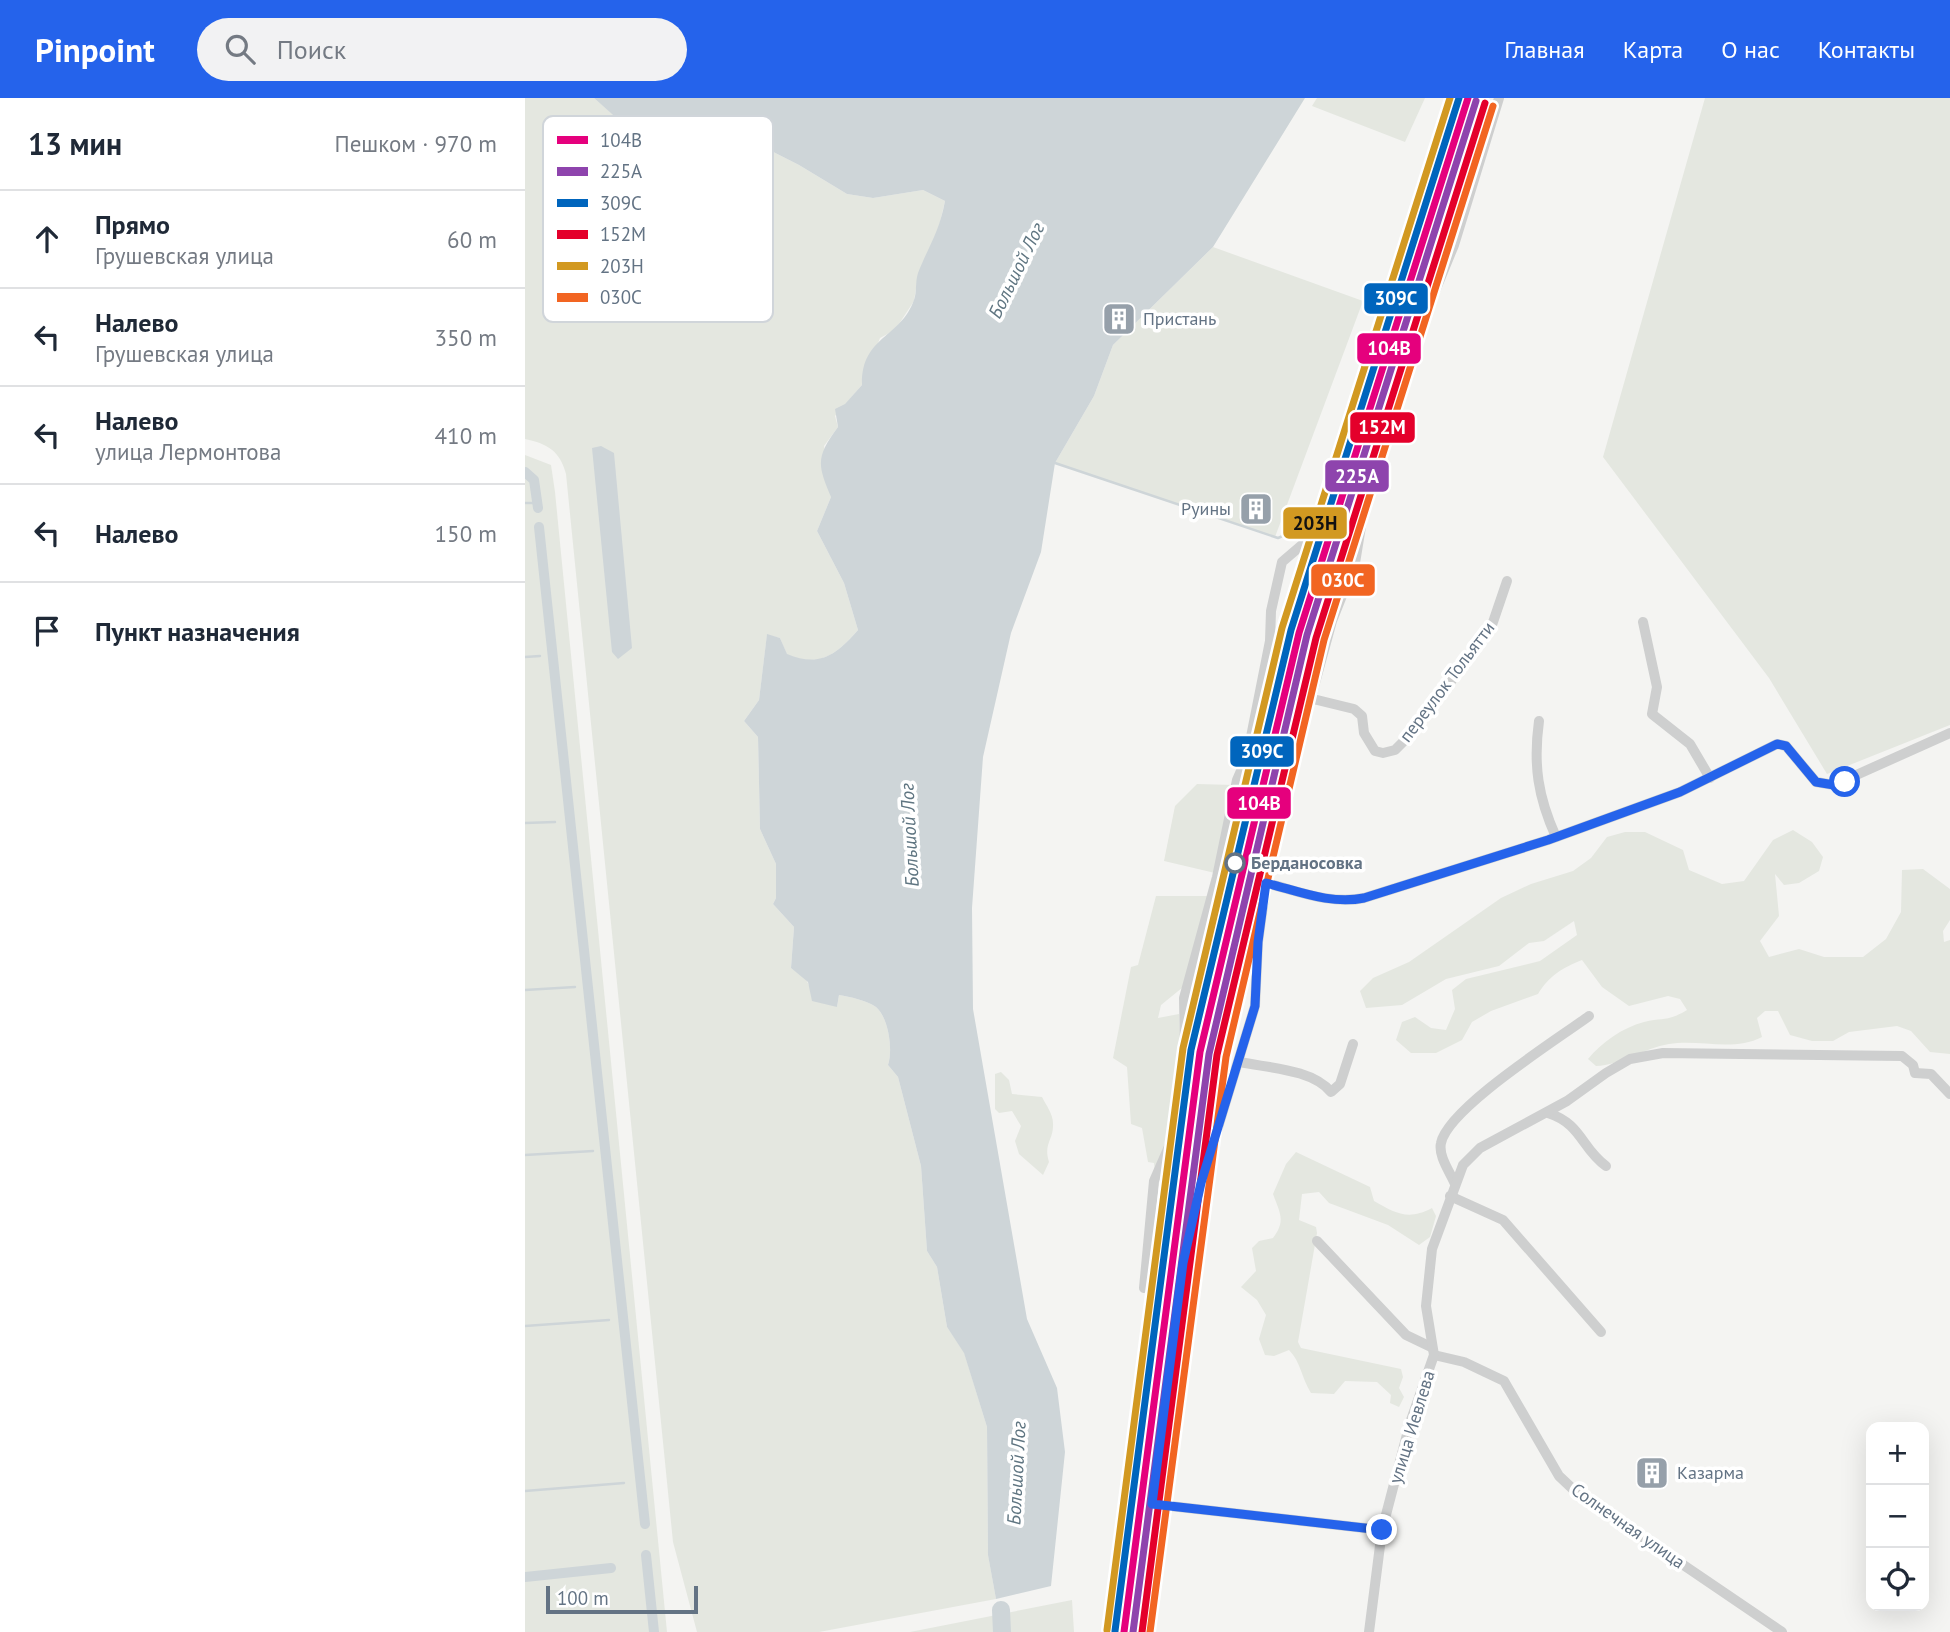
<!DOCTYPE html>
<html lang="ru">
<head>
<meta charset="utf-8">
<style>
	body { margin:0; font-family:"PT Sans",sans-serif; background:#f2f2f3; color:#1f2937 }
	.controls { position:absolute; right:21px; bottom:21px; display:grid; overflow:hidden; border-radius:14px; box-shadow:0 7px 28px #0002 }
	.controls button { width:63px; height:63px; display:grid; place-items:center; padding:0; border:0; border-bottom:2px solid #e0e1e3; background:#fff; color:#1f2937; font:35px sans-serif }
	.scale { position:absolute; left:21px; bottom:18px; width:152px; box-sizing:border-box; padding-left:7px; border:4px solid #637384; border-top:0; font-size:19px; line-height:24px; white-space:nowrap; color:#637384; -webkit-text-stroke:5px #fff; paint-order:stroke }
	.stop { position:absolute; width:21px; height:21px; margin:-16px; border:5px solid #2563eb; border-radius:50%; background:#fff }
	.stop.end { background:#2563eb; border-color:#fff; box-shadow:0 2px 7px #0008 }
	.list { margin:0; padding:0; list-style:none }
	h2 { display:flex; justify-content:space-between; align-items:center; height:91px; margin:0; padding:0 28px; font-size:30px }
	h2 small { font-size:23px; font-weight:400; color:#747a83 }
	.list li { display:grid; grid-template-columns:46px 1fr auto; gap:21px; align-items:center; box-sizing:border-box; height:98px; padding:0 28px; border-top:2px solid #e0e1e3 }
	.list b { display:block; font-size:26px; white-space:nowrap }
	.list p { margin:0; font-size:23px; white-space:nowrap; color:#747a83 }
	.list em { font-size:23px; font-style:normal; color:#747a83 }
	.icon { flex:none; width:38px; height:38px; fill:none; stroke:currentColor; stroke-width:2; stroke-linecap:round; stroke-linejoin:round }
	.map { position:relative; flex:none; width:1425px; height:1534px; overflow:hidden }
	header { display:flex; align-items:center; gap:42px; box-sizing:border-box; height:98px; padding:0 35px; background:#2563eb; color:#fff }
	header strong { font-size:33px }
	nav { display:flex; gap:38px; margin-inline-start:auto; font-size:24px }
	.search { width:490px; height:63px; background:#f2f2f3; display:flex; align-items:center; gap:18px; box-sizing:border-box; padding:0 24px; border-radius:38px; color:#747a83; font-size:26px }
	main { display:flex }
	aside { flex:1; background:#fff }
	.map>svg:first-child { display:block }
	.green { fill:#e4e7e0 }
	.water { fill:#ced5d8 }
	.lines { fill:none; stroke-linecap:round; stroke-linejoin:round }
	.stream { stroke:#ced5d8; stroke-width:2.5 }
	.canal { stroke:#ced5d8; stroke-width:10 }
	.river { stroke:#ced5d8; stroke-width:18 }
	.street-tunnel { stroke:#d0d4d6; stroke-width:10; stroke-dasharray:10 5; stroke-linecap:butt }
	.street { stroke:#cecfcf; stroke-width:10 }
	.rail-1-casing { stroke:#fff; stroke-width:12 }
	.rail-2-casing { stroke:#fff; stroke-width:12 }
	.rail-3-casing { stroke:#fff; stroke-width:12 }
	.rail-4-casing { stroke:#fff; stroke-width:12 }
	.rail-5-casing { stroke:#fff; stroke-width:12 }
	.rail-6-casing { stroke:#fff; stroke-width:12 }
	.rail-1 { stroke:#e5007d; stroke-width:7 }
	.rail-2 { stroke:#8e44ad; stroke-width:7 }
	.rail-3 { stroke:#0065bd; stroke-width:7 }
	.rail-4 { stroke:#e4002b; stroke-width:7 }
	.rail-5 { stroke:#d29921; stroke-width:7 }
	.rail-6 { stroke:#f26522; stroke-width:7 }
	.route { stroke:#2563eb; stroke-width:9 }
	.stop-dot { fill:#fff; stroke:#637384; stroke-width:3.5 }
	.labels { text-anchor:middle; stroke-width:7; stroke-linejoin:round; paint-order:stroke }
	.poi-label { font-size:18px; fill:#637384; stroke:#fff; text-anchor:start }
	.street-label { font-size:18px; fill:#637384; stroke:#fff }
	.stop-label { font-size:18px; font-weight:bold; fill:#637384; stroke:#fff; text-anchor:start }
	.water-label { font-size:19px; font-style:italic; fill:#5f7581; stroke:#fff }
	.key { fill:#fff; stroke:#d0d5da; stroke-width:2 }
	.key-label { font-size:19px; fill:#637384 }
	.line-badge { stroke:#fff; stroke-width:2.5 }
	.badge-label { font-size:19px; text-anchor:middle; font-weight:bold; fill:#fff }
	.pale-badge-label { font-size:19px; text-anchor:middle; font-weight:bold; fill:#111 }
</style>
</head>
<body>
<header>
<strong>Pinpoint</strong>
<div class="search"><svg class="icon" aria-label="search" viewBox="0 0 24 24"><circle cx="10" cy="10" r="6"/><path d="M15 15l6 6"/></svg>Поиск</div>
<nav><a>Главная</a><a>Карта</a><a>О нас</a><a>Контакты</a></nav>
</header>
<main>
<aside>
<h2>13 мин<small>Пешком · 970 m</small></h2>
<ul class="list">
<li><svg class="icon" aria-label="ahead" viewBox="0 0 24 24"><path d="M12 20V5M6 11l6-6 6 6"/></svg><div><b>Прямо</b><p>Грушевская улица</p></div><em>60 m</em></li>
<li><svg class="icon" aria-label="left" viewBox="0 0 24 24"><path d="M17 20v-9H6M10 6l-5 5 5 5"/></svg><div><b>Налево</b><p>Грушевская улица</p></div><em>350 m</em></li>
<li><svg class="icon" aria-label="left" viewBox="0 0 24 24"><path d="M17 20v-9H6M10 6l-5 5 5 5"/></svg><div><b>Налево</b><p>улица Лермонтова</p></div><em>410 m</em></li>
<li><svg class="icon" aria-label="left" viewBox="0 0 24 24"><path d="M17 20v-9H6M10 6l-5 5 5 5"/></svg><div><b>Налево</b></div><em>150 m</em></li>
<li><svg class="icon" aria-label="arrive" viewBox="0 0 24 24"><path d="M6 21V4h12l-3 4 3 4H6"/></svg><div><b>Пункт назначения</b></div></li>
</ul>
</aside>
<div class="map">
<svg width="1425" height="1534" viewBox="0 0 1425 1534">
	<rect width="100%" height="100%" fill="#f4f4f2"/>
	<g class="green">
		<path d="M0,0H69L107,33L154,31L217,38L274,67L322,96L348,100L398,92L420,103L411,141L393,177L389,203L370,232L355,240L337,287L310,318L313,329L299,348L306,399L292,433L319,485L333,532C312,556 295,570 262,557L255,540L242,537L234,602L219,623L233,639L235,731L251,766V800L248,806L269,829L266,870L281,881L286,892L312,909L314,897C325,899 341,902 351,909C364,920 368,953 363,967L373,979L396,1068L402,1153L412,1169L422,1229L439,1254L462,1329L463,1456L471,1501L294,1534H172L148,1444L41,376C35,353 23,346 0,341Z"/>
		<path d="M792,0H900L880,44L787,8Z"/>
		<path d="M1180,0H1425V627L1302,676L1244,580L1078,359Z"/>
		<path d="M688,149L838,203L750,439L530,365L569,298L588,247Z"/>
		<path d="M0,357L26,367L30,394L142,1534H0Z"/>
		<path d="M672,686L709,687L690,775L639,763L650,708Z"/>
		<path d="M1268,732L1287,744L1298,759L1294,773L1274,785L1259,787L1250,776L1254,818L1235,843L1244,859L1274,851L1299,859H1338L1361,841L1376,814L1377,772L1398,771L1425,791V822L1418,833L1419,844L1425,842V956L1405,954L1386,933L1372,928L1324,934L1308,943H1287L1265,937L1253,913H1240L1232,920L1237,939C1208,954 1175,941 1144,946C1119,950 1096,967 1071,968L1063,961C1077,944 1097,930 1119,924C1139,919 1142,924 1162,912L1155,901L1143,898L1104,908L1077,889L1057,862C1037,870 1024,878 1013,896L966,913L947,924L937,942L911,955H886L871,942L877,924L890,919L906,930L921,932L930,911L927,892L941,881L1015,863L1052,837L1049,823L1019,843L1004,845L974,868L921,881L877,907L841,910L835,893L848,880L884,864L976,800L1006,786L1048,773L1066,760L1082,739L1100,734H1120L1158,752L1164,772L1197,786L1219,783L1248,742Z"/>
		<path d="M631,798H683L663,885L636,907L633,920L654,916L656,961L646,1061L639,1076L630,1074L629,1065L623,1064L617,1030L606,1026L602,969L588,960L606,869L613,867Z"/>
		<path d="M476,974L484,982L487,996L517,999C521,1007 528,1016 528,1025C529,1042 518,1045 524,1064L518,1077L494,1056L490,1043L496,1028L487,1013L474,1015L470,1011V976Z"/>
		<path d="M771,1054L845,1089L849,1103C870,1115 883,1123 907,1110L911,1118L905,1139L894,1147L863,1127L804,1105L794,1094L777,1096L774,1122L791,1129L792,1135L773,1244L776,1250L876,1271L878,1279L874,1290L879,1299L874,1309L865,1305L866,1297L852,1284L820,1283L809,1296L786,1295C776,1279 776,1264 764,1252L749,1258L740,1257L734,1241L741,1217L732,1202L716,1189L731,1173L727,1150L734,1143L748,1140C761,1123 755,1115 748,1096L761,1066Z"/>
		<path d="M547,1502L549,1534H385Z"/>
	</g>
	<g class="water">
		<path d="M69,0H780L688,149L588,247L569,298L530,365L516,454L486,535L458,659L447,810L448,911L502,1221L532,1290L540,1354L526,1488L471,1501L463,1457L462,1329L439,1255L422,1229L412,1169L402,1153L396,1068L373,979L363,967C368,953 364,920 351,909C341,902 325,899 314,897L312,909L287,903L283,884L266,870L269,829L248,806L251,800V766L235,731L233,639L219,623L234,602L242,536L255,540L262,556C295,570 312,556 333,532L319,485L292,433L306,399C292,366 291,359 313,329L310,311L320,306L337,287C336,238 375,241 389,202C392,194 390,184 393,175C404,147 414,135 420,103L398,92L348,100L322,96L274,67L217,38L154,31L147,37L106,33Z"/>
		<path d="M76,348L89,355L107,550L93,561L87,554L67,350Z"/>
	</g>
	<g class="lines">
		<g class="stream">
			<path d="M530,365L753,440L774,431L786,437"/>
			<path d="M0,405H12"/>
			<path d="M0,559L15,558"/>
			<path d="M0,725L30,724"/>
			<path d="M0,892L50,889"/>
			<path d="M0,1057L68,1053"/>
			<path d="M0,1228L84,1222"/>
			<path d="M0,1393L99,1385"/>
		</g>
		<g class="canal">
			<path d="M0,374L9,382L13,410"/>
			<path d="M14,429L120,1426"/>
			<path d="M121,1457L129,1534"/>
			<path d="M0,1479L86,1470"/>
		</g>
		<path class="river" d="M476,1512L477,1534"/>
		<path class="street-tunnel" d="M785,440L812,449"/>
		<g class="street">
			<path d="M812,449L832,446"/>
			<path d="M1118,524L1132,589L1127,616L1165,646L1185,680"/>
			<path d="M784,600L829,611L837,618L839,635L850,653L858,655L870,652L887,635L966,530L982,483"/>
			<path d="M1014,623C1008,667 1013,699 1031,739"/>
			<path d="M741,785C773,793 806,807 839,800L1023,742L1155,694L1252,646L1261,648L1291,684L1309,687L1425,635"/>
			<path d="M715,964C743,970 787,971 806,994L815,986L828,946"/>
			<path d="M1023,1015C1057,1026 1056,1050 1081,1068"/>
			<path d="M930,1086C925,1074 913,1058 916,1045C923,1010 1033,941 1064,918"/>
			<path d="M925,1098L978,1122L1076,1234"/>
			<path d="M792,1143L881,1237L906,1249"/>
			<path d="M619,1190L629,1083L646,1044L660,953L659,900L692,779L712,682L722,659L745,543L746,513L757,464L785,440"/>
			<path d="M909,1257L939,1264L979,1283L1034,1378L1051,1394L1257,1534"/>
			<path d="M627,1406L857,1432"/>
			<path d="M623,1534L617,1498L658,1165L676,1085L730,908L733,844L741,785L760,694L807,523L830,465L843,386L890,242L929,147L974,0"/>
			<path d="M844,1534L857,1432L885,1325L909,1257L901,1208L907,1151L938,1067L955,1050L1042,1003L1081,975L1105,961L1138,955L1377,958L1388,967L1390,975L1406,976L1425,996"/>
		</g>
		<defs>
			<path id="rail-1" d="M599,1534L675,954L774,535L943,0"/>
			<path id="rail-2" d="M608,1534L684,956L782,537L951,3"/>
			<path id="rail-3" d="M590,1533L666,952L766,532L934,0"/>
			<path id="rail-4" d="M617,1534L692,957L791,540L960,5"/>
			<path id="rail-5" d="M582,1532L658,950L757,530L925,0"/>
			<path id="rail-6" d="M625,1534L701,959L799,542L968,8"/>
		</defs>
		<use href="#rail-1" class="rail-1-casing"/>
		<use href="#rail-2" class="rail-2-casing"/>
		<use href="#rail-3" class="rail-3-casing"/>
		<use href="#rail-4" class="rail-4-casing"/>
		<use href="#rail-5" class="rail-5-casing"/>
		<use href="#rail-6" class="rail-6-casing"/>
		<use href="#rail-1" class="rail-1"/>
		<use href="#rail-2" class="rail-2"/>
		<use href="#rail-3" class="rail-3"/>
		<use href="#rail-4" class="rail-4"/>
		<use href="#rail-5" class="rail-5"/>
		<use href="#rail-6" class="rail-6"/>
	</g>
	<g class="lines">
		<path class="route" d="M857,1432L627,1406L658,1165L676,1085L730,908L733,844L741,785C773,793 806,807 839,800L1023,742L1155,694L1252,646L1261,648L1291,684L1309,687L1320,684"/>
	</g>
	<defs>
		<symbol id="building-square" viewBox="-11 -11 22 22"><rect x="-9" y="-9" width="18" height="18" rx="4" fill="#96a0aa" stroke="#fff"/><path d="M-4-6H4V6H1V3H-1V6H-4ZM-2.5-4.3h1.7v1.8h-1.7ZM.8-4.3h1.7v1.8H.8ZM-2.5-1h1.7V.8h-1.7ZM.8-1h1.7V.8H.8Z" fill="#fff"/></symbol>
	</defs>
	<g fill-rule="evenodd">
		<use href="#building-square" x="575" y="202" width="38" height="38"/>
		<use href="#building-square" x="712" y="392" width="38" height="38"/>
		<use href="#building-square" x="1108" y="1356" width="38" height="38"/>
	</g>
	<circle class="stop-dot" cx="710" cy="765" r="9"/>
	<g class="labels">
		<g class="poi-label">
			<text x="618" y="227">Пристань</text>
			<text x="706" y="417" text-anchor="end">Руины</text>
			<text x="1152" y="1381">Казарма</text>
		</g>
		<g class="street-label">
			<text transform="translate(922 584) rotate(-53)" y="6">переулок Тольятти</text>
			<text transform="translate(887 1329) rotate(-73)" y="6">улица Иевлева</text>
			<text transform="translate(1103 1428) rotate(35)" y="6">Солнечная улица</text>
		</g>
		<g class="stop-label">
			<text x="726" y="771">Берданосовка</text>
		</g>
		<g class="water-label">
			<text transform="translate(491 172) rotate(-64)" y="7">Большой Лог</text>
			<text transform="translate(384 737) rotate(-93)" y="7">Большой Лог</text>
			<text transform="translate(491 1375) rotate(-87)" y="7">Большой Лог</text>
		</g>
	</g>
	<rect x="18" y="18" width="230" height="206" rx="10" class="key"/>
	<rect x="32" y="38" width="31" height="8" fill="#e5007d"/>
	<rect x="32" y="69" width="31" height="9" fill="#8e44ad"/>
	<rect x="32" y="101" width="31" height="8" fill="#0065bd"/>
	<rect x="32" y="132" width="31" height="9" fill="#e4002b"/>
	<rect x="32" y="164" width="31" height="8" fill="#d29921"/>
	<rect x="32" y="195" width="31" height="9" fill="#f26522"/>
	<g class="key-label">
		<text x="75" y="49">104В</text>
		<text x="75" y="80">225А</text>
		<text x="75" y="112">309С</text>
		<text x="75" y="143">152М</text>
		<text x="75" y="175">203Н</text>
		<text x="75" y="206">030C</text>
	</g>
	<g class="line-badge">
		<rect x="838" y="184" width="66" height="33" rx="7" fill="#0065bd"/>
		<rect x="831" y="234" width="66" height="33" rx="7" fill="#e5007d"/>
		<rect x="824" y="313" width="67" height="33" rx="7" fill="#e4002b"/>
		<rect x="799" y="361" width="66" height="34" rx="7" fill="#8e44ad"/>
		<rect x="757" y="408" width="66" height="34" rx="7" fill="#d29921"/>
		<rect x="785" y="465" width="66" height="34" rx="7" fill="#f26522"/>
		<rect x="704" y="637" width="66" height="33" rx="7" fill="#0065bd"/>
		<rect x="701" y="688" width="66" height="34" rx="7" fill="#e5007d"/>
	</g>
	<g class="badge-label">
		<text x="871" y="207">309С</text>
		<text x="864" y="257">104В</text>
		<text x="857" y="336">152М</text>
		<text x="832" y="385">225А</text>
		<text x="818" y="489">030C</text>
		<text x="737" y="660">309С</text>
		<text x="734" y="712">104В</text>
	</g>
	<g class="pale-badge-label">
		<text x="790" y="432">203Н</text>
	</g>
</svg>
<div class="controls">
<button>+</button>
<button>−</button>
<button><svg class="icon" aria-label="locate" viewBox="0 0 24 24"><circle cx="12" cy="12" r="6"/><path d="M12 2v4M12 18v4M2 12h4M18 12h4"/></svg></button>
</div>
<div class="scale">100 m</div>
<div class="stop" style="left:1320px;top:684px"></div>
<div class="stop end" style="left:857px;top:1432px"></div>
</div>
</main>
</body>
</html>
